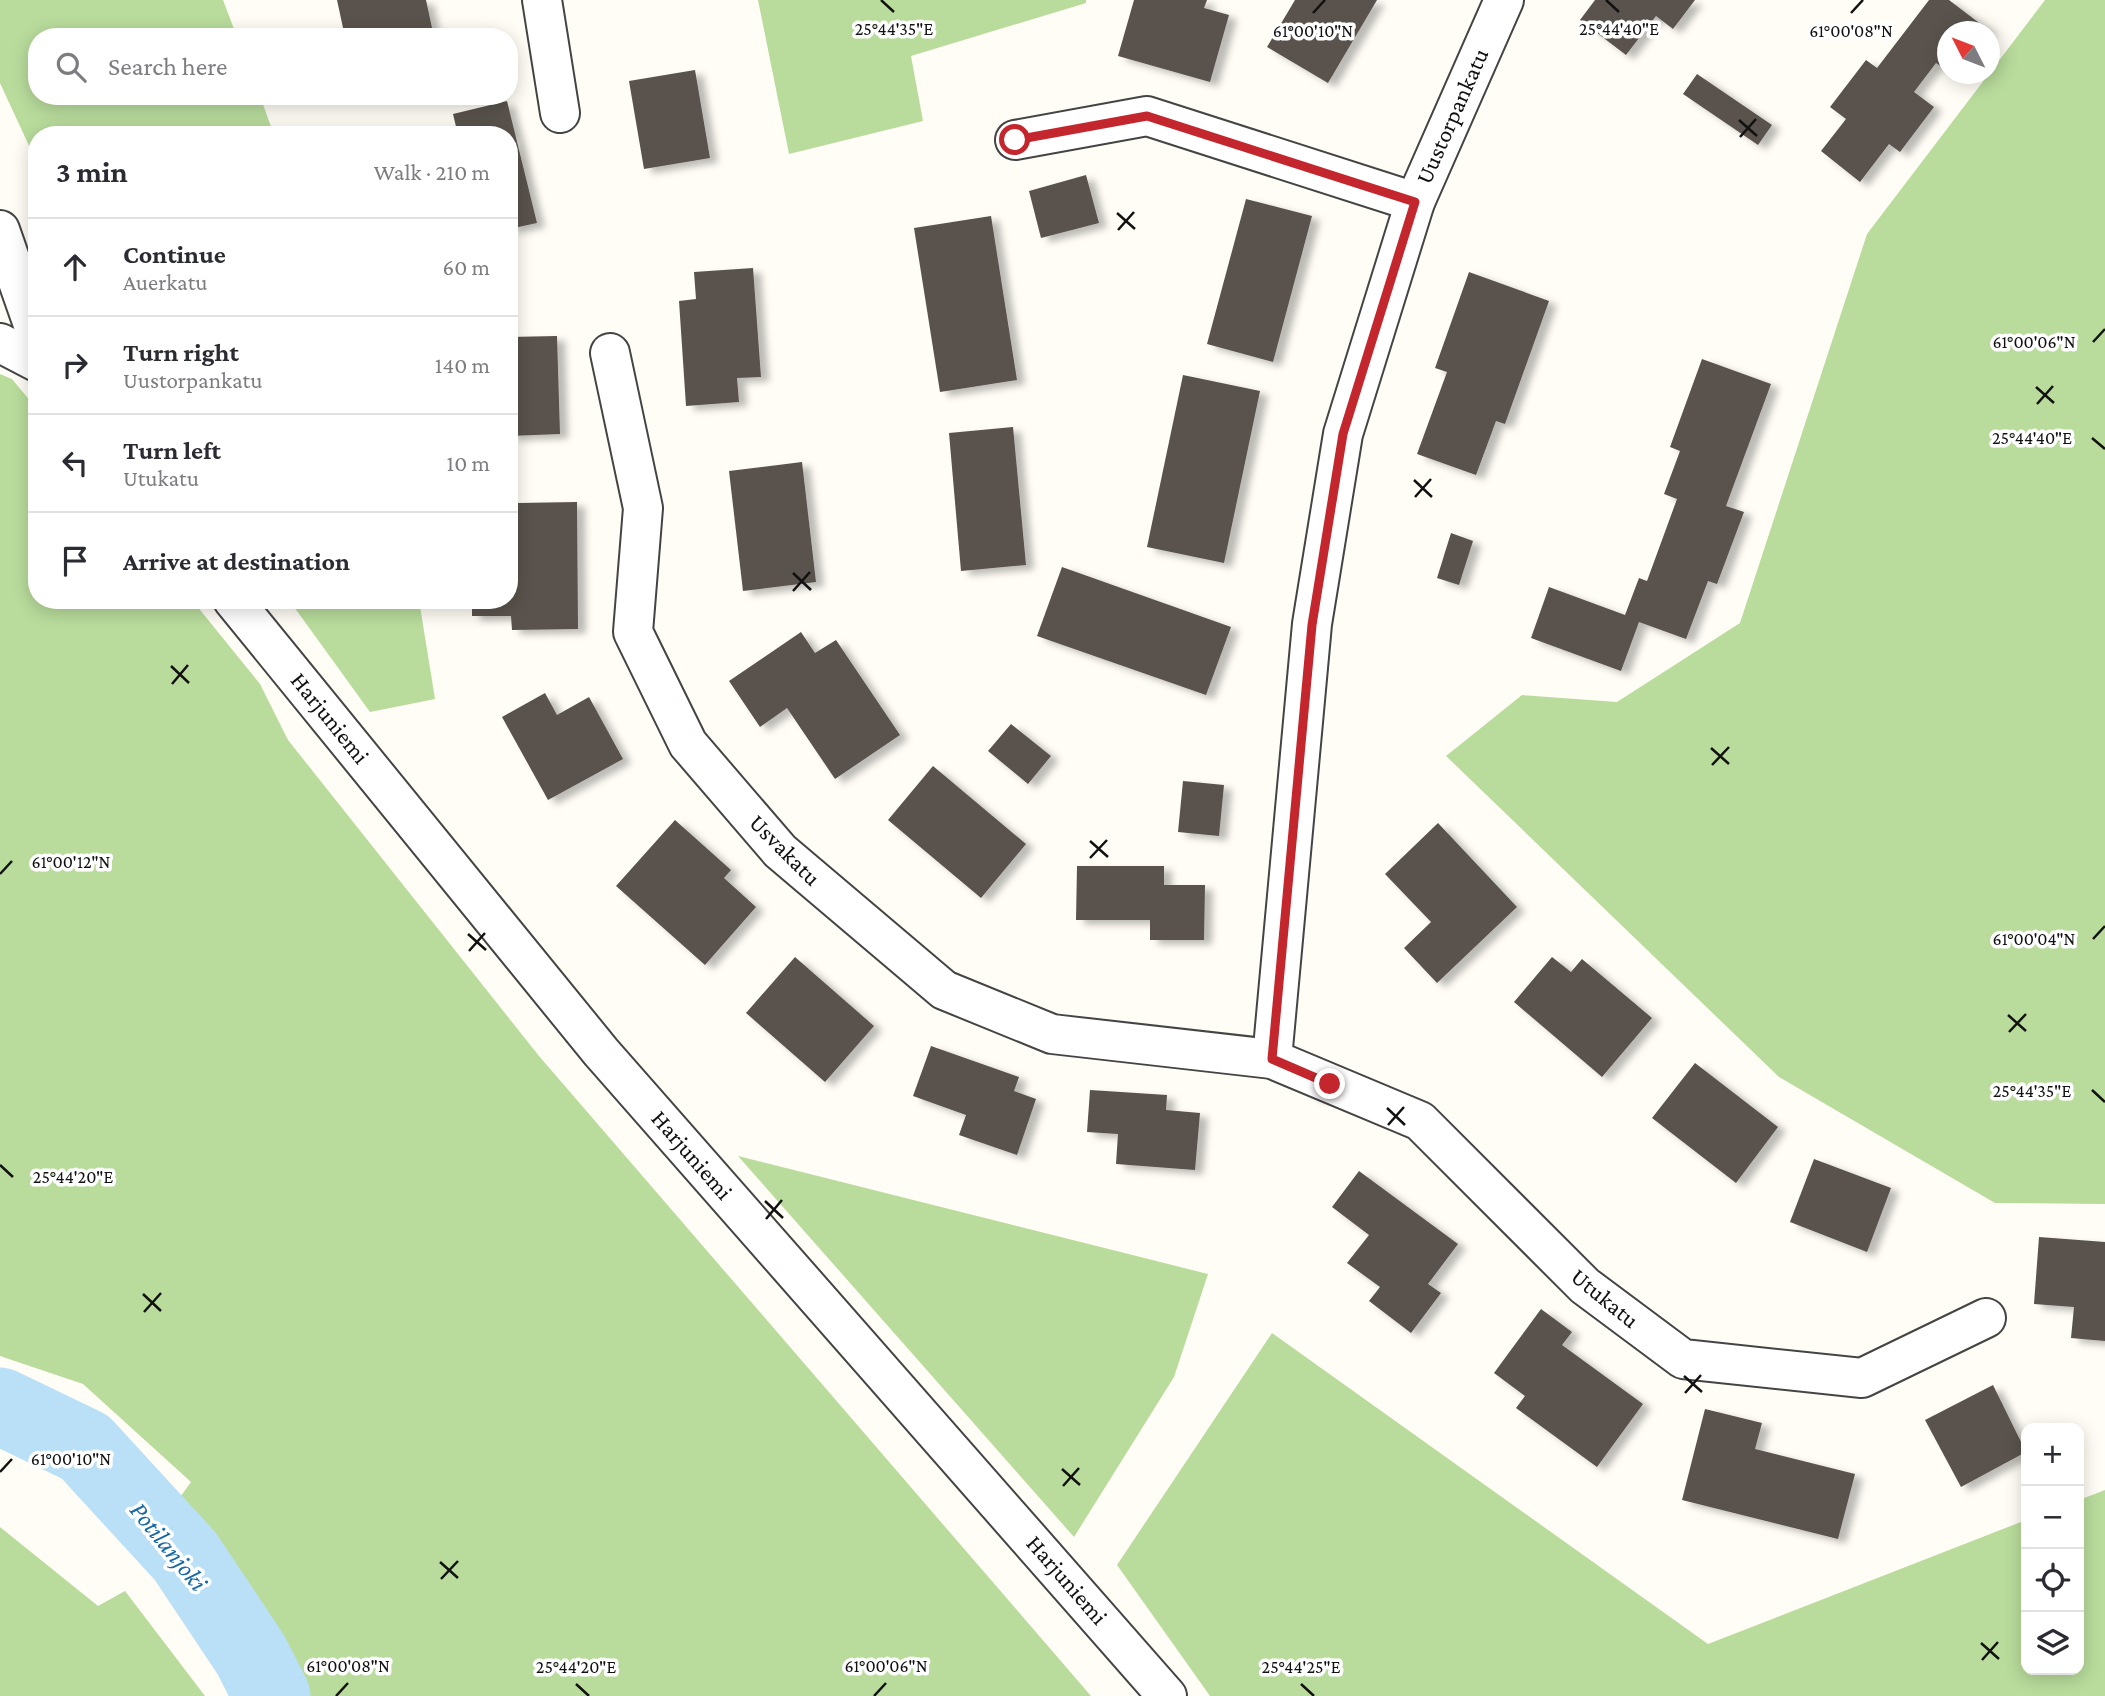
<!DOCTYPE html>
<html lang="en">
<head>
<meta charset="utf-8">
<style>
	body { margin:0; font-family:"Crimson Pro",serif; background:#f7f7f7; color:#2b2b33 }
	.controls { position:absolute; right:21px; bottom:21px; display:grid; overflow:hidden; border-radius:14px; box-shadow:0 4px 18px #0003 }
	.controls button { width:63px; height:63px; display:grid; place-items:center; padding:0; border:0; border-bottom:2px solid #e1e1e2; background:#fff; color:#2b2b33; font:35px sans-serif }
	.compass { position:absolute; left:1937px; top:21px; width:63px; height:63px; border-radius:50%; background:#fff; box-shadow:0 4px 18px #0003; rotate:312deg }
	.stop { position:absolute; width:21px; height:21px; margin:-16px; border:5px solid #c4262e; border-radius:50%; background:#fff }
	.stop.end { background:#c4262e; border-color:#fff; box-shadow:0 2px 7px #0008 }
	.list { margin:0; padding:0; list-style:none }
	h2 { display:flex; justify-content:space-between; align-items:center; height:91px; margin:0; padding:0 28px; font-size:30px }
	h2 small { font-size:23px; font-weight:400; color:#7c7c81 }
	.list li { display:grid; grid-template-columns:46px 1fr auto; gap:21px; align-items:center; box-sizing:border-box; height:98px; padding:0 28px; border-top:2px solid #e1e1e2 }
	.list b { display:block; font-size:26px; white-space:nowrap }
	.list p { margin:0; font-size:23px; white-space:nowrap; color:#7c7c81 }
	.list em { font-size:23px; font-style:normal; color:#7c7c81 }
	.icon { flex:none; width:38px; height:38px; fill:none; stroke:currentColor; stroke-width:2; stroke-linecap:round; stroke-linejoin:round }
	.map { position:relative; flex:none; width:2105px; height:1696px; overflow:hidden }
	.search { position:absolute; background:#fff; box-shadow:0 4px 18px #0003; left:28px; top:28px; width:490px; height:77px; display:flex; align-items:center; gap:18px; box-sizing:border-box; padding:0 24px; border-radius:28px; color:#7c7c81; font-size:26px }
	.panel { position:absolute; background:#fff; box-shadow:0 4px 18px #0003; left:28px; top:126px; width:490px; height:483px; border-radius:28px }
	.map>svg:first-child { display:block }
	.forest { fill:#b9dc9c }
	.lines { fill:none; stroke-linecap:round; stroke-linejoin:round }
	.river { stroke:#b9e0f7; stroke-width:77 }
	.building { fill:#5a524d; filter:url(#shadow) }
	.minor-casing { stroke:#444; stroke-width:42 }
	.minor { stroke:#fff; stroke-width:38 }
	.route { stroke:#c4262e; stroke-width:9 }
	.ticks { fill:none; stroke:#111; stroke-width:2.5 }
	.labels { text-anchor:middle; stroke-width:7; stroke-linejoin:round; paint-order:stroke }
	.street-label { font-size:24px; fill:#111; stroke:#fff }
	.water-label { font-size:26px; font-style:italic; fill:#1768a6; stroke:#fff }
	.ticks-label { font-size:18px; text-anchor:middle; fill:#111; stroke:#fff; stroke-width:7; stroke-linejoin:round; paint-order:stroke }
</style>
</head>
<body>
<div class="map">
<svg width="2105" height="1696" viewBox="0 0 2105 1696">
	<defs>
		<filter id="shadow"><feDropShadow dx="8" dy="4.5" stdDeviation="3.5" flood-color="#0004"/></filter>
	</defs>
	<rect width="100%" height="100%" fill="#fffdf5"/>
	<g class="forest">
		<path d="M0,0H223L237,37H37V96H260L274,135H37V163L0,83Z"/>
		<path d="M758,0H1086V3L911,56L923,121L789,154Z"/>
		<path d="M2045,0H2105V1204L1995,1203L1779,1077L1446,756L1522,695L1617,702L1740,623L1867,234Z"/>
		<path d="M0,374L12,379L37,409V600H192L260,684L288,740L539,1056L1091,1696H288L157,1529L191,1482L83,1384L0,1356Z"/>
		<path d="M289,600H419L435,699L370,712Z"/>
		<path d="M738,1156L1208,1274L1174,1377L1074,1537Z"/>
		<path d="M1272,1333L1708,1644L2026,1520V1670H2079V1500L2105,1490V1696H1210L1117,1565Z"/>
		<path d="M0,1527L98,1606L125,1591L205,1696H0Z"/>
	</g>
	<g class="lines">
		<path class="river" d="M0,1406L85,1447L185,1556L251,1655L272,1696"/>
	</g>
	<g class="building">
		<path d="M337,0H426L434,37H345Z"/>
		<path d="M1134,0H1207L1204,8L1229,15L1210,82L1118,56Z"/>
		<path d="M1295,0H1377L1328,83L1267,47Z"/>
		<path d="M1595,0H1695L1673,29L1656,16L1626,55L1580,20Z"/>
		<path d="M1929,0H1949L1991,32H1948V71L1936,63L1914,92L1934,107L1900,152L1889,144L1860,182L1821,151L1846,119L1830,107L1866,60L1877,68Z"/>
		<path d="M695,70L710,158L644,169L629,81Z"/>
		<path d="M1697,74L1772,125L1758,145L1683,94Z"/>
		<path d="M507,101L537,223L509,229V135H458L453,114Z"/>
		<path d="M1086,175L1099,223L1041,238L1029,191Z"/>
		<path d="M1246,199L1312,216L1273,362L1207,344Z"/>
		<path d="M991,216L1017,380L940,392L914,228Z"/>
		<path d="M753,268L761,377L737,378L739,402L686,406L679,301L696,299L694,272Z"/>
		<path d="M1469,272L1549,301L1505,424L1496,421L1476,475L1417,454L1447,372L1435,368Z"/>
		<path d="M557,336L560,434L509,436V337Z"/>
		<path d="M1702,359L1771,384L1726,506L1744,512L1717,584L1708,581L1686,639L1639,622L1621,671L1531,638L1549,587L1625,615L1639,578L1647,581L1677,499L1664,494L1680,451L1670,447Z"/>
		<path d="M1183,375L1260,391L1224,563L1147,547Z"/>
		<path d="M1013,427L1026,565L961,571L949,433Z"/>
		<path d="M802,462L816,582L743,591L729,471Z"/>
		<path d="M577,502L578,629L512,630L511,616H472V600H509V524H518V503Z"/>
		<path d="M1451,533L1473,541L1459,585L1437,578Z"/>
		<path d="M1062,567L1231,627L1206,695L1037,636Z"/>
		<path d="M801,632L815,653L836,640L900,735L835,779L787,708L760,727L729,681Z"/>
		<path d="M545,693L557,715L589,697L623,759L548,800L502,717Z"/>
		<path d="M1011,724L1051,756L1028,784L988,751Z"/>
		<path d="M933,766L1026,844L981,898L888,820Z"/>
		<path d="M1183,781L1224,785L1219,836L1178,832Z"/>
		<path d="M675,820L731,870L724,878L756,907L705,965L616,886Z"/>
		<path d="M1438,823L1517,907L1437,983L1404,948L1431,922L1385,874Z"/>
		<path d="M1077,866H1164V885H1205L1204,940H1150V920H1076Z"/>
		<path d="M795,957L874,1026L825,1082L746,1013Z"/>
		<path d="M1552,957L1571,972L1582,959L1652,1018L1602,1077L1514,1002Z"/>
		<path d="M931,1046L1019,1077L1014,1091L1036,1099L1017,1155L959,1135L966,1115L913,1096Z"/>
		<path d="M1695,1063L1778,1127L1736,1183L1652,1118Z"/>
		<path d="M1090,1090L1167,1095L1166,1110L1200,1113L1195,1170L1116,1164L1118,1134L1087,1132Z"/>
		<path d="M1814,1159L1891,1188L1867,1252L1790,1222Z"/>
		<path d="M1359,1171L1458,1244L1428,1284L1441,1293L1411,1333L1369,1301L1380,1287L1347,1263L1369,1235L1332,1207Z"/>
		<path d="M2039,1237L2105,1242V1341L2071,1338L2074,1307L2034,1304Z"/>
		<path d="M1541,1309L1572,1332L1562,1345L1643,1404L1597,1467L1516,1408L1525,1396L1494,1373Z"/>
		<path d="M1993,1385L2026,1452L1961,1487L1925,1420Z"/>
		<path d="M1705,1409L1762,1423L1755,1449L1855,1474L1838,1539L1682,1500Z"/>
	</g>
	<g class="lines">
		<defs>
			<g id="minor">
				<path d="M542,0L560,113"/>
				<path d="M1015,140L1147,116L1415,202"/>
				<path d="M0,230L37,336"/>
				<path d="M0,343L37,362"/>
				<path d="M610,353L643,508L633,632L688,744L780,851L944,990L1052,1034L1272,1059L1420,1121L1585,1286L1683,1359L1862,1378L1986,1318"/>
				<path d="M233,600L601,1052L1167,1696"/>
				<path d="M1272,1059L1312,624L1343,434L1415,202L1504,0"/>
			</g>
		</defs>
		<use href="#minor" class="minor-casing"/>
		<use href="#minor" class="minor"/>
	</g>
	<g class="lines">
		<path class="route" d="M1015,140L1147,116L1415,202L1343,434L1312,625L1272,1059L1330,1084"/>
	</g>
	<path class="ticks" d="M881,0L894,12M1606,0L1619,12M1313,13L1325,0M1851,13L1863,0M1739,120L1757,136M1740,137L1756,119M1117,213L1135,229M1118,230L1134,212M2093,342L2105,329M2036,387L2054,403M2037,404L2053,386M2092,438L2105,449M1414,480L1432,497M1415,497L1431,479M793,573L811,590M793,591L810,572M171,666L189,683M172,684L188,665M1711,748L1729,764M1712,765L1729,747M1090,841L1108,857M1090,858L1107,840M0,874L12,861M468,934L486,950M2093,939L2105,926M469,951L485,933M2008,1015L2026,1031M2009,1032L2026,1014M2092,1090L2105,1102M1387,1108L1405,1125M1388,1125L1404,1107M0,1165L13,1177M765,1201L783,1218M766,1219L782,1200M143,1294L161,1311M144,1312L161,1293M1684,1376L1702,1392M1685,1393L1701,1375M1062,1469L1080,1485M0,1472L12,1459M1063,1486L1079,1468M440,1562L458,1578M441,1579L458,1561M1981,1643L1999,1659M1982,1660L1998,1642M576,1684L589,1696M1301,1684L1314,1696M336,1696L348,1683M874,1696L886,1683"/>
	<g class="labels">
		<g class="street-label">
			<text transform="translate(1452 116) rotate(-66)" y="8">Uustorpankatu</text>
			<text transform="translate(330 718) rotate(51)" y="8">Harjuniemi</text>
			<text transform="translate(785 850) rotate(45)" y="8">Usvakatu</text>
			<text transform="translate(692 1155) rotate(49)" y="8">Harjuniemi</text>
			<text transform="translate(1605 1298) rotate(39)" y="8">Utukatu</text>
			<text transform="translate(1067 1580) rotate(49)" y="8">Harjuniemi</text>
		</g>
		<g class="water-label">
			<text transform="translate(169 1546) rotate(51)" y="9">Potilanjoki</text>
		</g>
	</g>
	<g class="ticks-label">
		<text x="894" y="35">25°44'35"E</text>
		<text x="1619" y="35">25°44'40"E</text>
		<text x="1313" y="37">61°00'10"N</text>
		<text x="1851" y="37">61°00'08"N</text>
		<text x="2034" y="348">61°00'06"N</text>
		<text x="2032" y="444">25°44'40"E</text>
		<text x="71" y="868">61°00'12"N</text>
		<text x="2034" y="945">61°00'04"N</text>
		<text x="2032" y="1097">25°44'35"E</text>
		<text x="73" y="1183">25°44'20"E</text>
		<text x="71" y="1465">61°00'10"N</text>
		<text x="348" y="1672">61°00'08"N</text>
		<text x="886" y="1672">61°00'06"N</text>
		<text x="576" y="1673">25°44'20"E</text>
		<text x="1301" y="1673">25°44'25"E</text>
	</g>
</svg>
<div class="controls">
<button>+</button>
<button>−</button>
<button><svg class="icon" aria-label="locate" viewBox="0 0 24 24"><circle cx="12" cy="12" r="6"/><path d="M12 2v4M12 18v4M2 12h4M18 12h4"/></svg></button>
<button><svg class="icon" aria-label="layers" viewBox="0 0 24 24"><path d="M12 4l9 5-9 5-9-5zM3 14l9 5 9-5"/></svg></button>
</div>
<svg class="compass" viewBox="-18 -18 36 36"><path d="M0-13l5 13h-10z" fill="#e53935"/><path d="M0 13l5-13h-10z" fill="#7c7c81"/></svg>
<div class="stop" style="left:1015px;top:140px"></div>
<div class="stop end" style="left:1330px;top:1084px"></div>
<div class="search"><svg class="icon" aria-label="search" viewBox="0 0 24 24"><circle cx="10" cy="10" r="6"/><path d="M15 15l6 6"/></svg>Search here</div>
<section class="panel">
<h2>3 min<small>Walk · 210 m</small></h2>
<ul class="list">
<li><svg class="icon" aria-label="ahead" viewBox="0 0 24 24"><path d="M12 20V5M6 11l6-6 6 6"/></svg><div><b>Continue</b><p>Auerkatu</p></div><em>60 m</em></li>
<li><svg class="icon" aria-label="right" viewBox="0 0 24 24"><path d="M7 20v-9h11M14 6l5 5-5 5"/></svg><div><b>Turn right</b><p>Uustorpankatu</p></div><em>140 m</em></li>
<li><svg class="icon" aria-label="left" viewBox="0 0 24 24"><path d="M17 20v-9H6M10 6l-5 5 5 5"/></svg><div><b>Turn left</b><p>Utukatu</p></div><em>10 m</em></li>
<li><svg class="icon" aria-label="arrive" viewBox="0 0 24 24"><path d="M6 21V4h12l-3 4 3 4H6"/></svg><div><b>Arrive at destination</b></div></li>
</ul>
</section>
</div>
</body>
</html>
